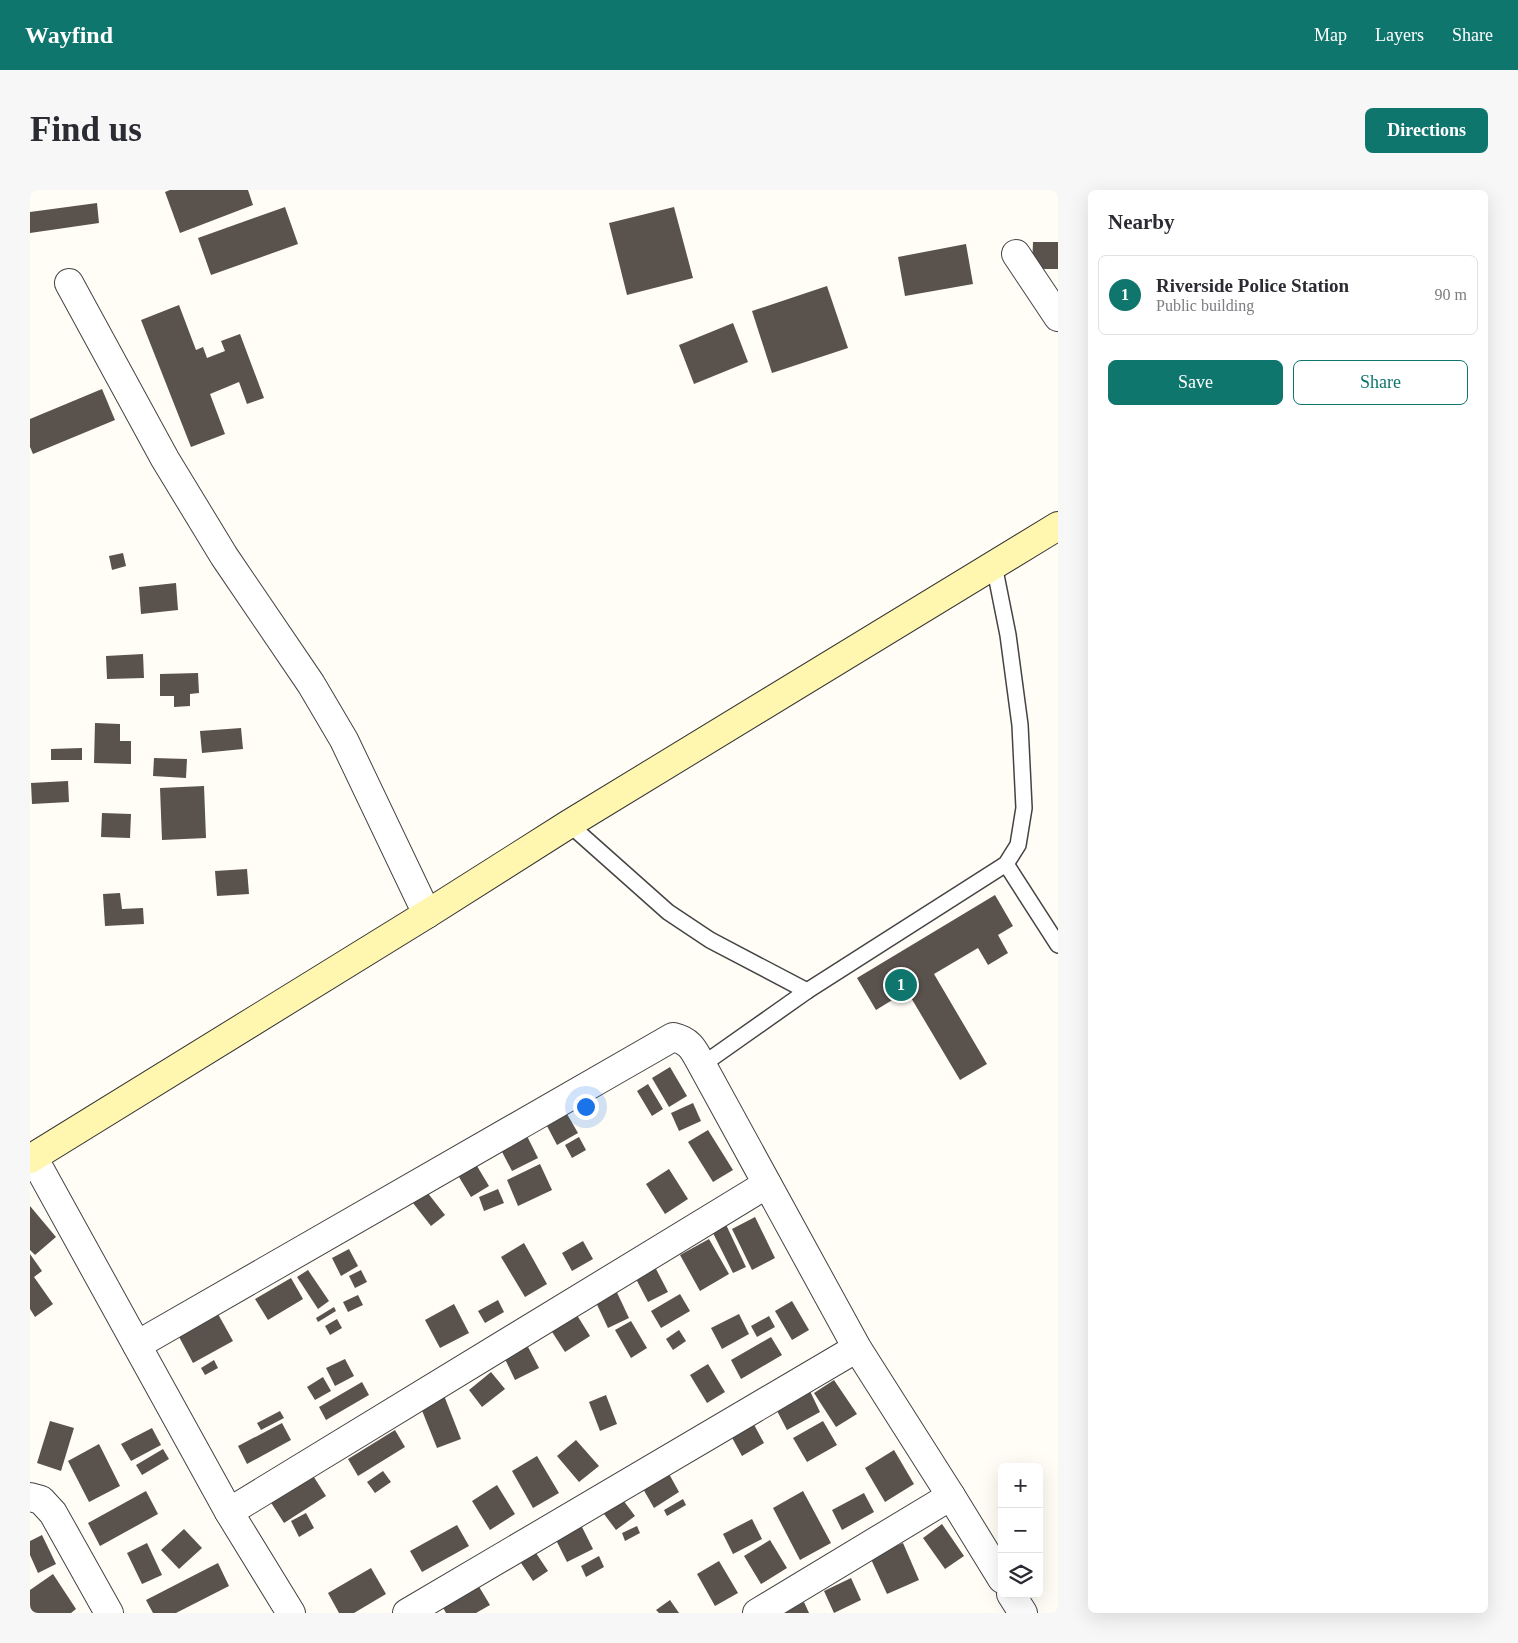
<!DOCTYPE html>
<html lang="en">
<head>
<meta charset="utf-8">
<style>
	body { margin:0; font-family:"Times New Roman",serif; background:#f7f7f7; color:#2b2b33 }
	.controls { position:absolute; right:15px; bottom:15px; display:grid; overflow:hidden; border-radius:8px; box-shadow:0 5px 20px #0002 }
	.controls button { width:45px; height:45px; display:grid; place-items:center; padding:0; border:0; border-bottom:1px solid #e1e1e2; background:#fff; color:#2b2b33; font:25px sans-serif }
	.you { position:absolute; left:555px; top:916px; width:18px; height:18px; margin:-12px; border:4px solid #fff; border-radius:50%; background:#1a73e8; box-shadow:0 0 0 8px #1a73e833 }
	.badge { display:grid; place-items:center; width:32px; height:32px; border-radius:50%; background:#0f766e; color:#fff; font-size:16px; font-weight:700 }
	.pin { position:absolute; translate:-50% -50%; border:2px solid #fff; box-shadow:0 1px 5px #0006 }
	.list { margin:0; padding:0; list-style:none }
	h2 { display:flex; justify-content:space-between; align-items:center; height:65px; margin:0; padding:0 20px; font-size:21px }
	h2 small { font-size:16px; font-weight:400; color:#7c7c81 }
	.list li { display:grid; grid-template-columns:32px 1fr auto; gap:15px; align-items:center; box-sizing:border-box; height:80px; margin:0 10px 10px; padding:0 10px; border:1px solid #e1e1e2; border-radius:8px }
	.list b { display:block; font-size:19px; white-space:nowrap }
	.list p { margin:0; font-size:16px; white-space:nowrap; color:#7c7c81 }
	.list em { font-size:16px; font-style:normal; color:#7c7c81 }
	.actions { display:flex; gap:10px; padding:15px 20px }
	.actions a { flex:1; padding:11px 0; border:1px solid #0f766e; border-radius:8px; text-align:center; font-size:18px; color:#0f766e }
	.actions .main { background:#0f766e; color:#fff }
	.icon { flex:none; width:28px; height:28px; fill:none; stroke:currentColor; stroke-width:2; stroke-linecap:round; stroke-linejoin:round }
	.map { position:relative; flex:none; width:1028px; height:1423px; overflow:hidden; border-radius:8px }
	header { display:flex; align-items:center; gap:30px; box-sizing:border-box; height:70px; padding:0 25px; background:#0f766e; color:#fff }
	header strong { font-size:24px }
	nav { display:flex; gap:28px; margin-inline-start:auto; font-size:18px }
	.intro { display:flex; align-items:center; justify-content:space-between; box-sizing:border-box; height:120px; padding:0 30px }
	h1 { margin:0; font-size:35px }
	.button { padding:12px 22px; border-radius:8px; background:#0f766e; color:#fff; font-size:18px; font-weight:700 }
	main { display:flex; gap:30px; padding:0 30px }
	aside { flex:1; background:#fff; border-radius:8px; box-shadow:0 5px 20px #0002 }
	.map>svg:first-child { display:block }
	.building { fill:#5a524d }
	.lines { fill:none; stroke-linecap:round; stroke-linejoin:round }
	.lane-casing { stroke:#444; stroke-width:18 }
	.street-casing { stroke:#444; stroke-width:30 }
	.secondary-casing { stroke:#333; stroke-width:30 }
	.lane { stroke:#fff; stroke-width:15 }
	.street { stroke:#fff; stroke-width:28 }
	.secondary { stroke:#fff6b0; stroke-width:28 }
</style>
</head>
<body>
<header>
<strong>Wayfind</strong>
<nav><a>Map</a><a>Layers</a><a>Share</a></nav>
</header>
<div class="intro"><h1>Find us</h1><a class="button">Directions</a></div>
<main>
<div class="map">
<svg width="1028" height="1423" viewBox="0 0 1028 1423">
	<rect width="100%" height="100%" fill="#fffdf5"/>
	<g class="building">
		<path d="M140,0H218L223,15L150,43L135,2Z"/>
		<path d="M67,13L69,33L0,43V22Z"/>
		<path d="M255,17L268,54L181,85L168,48Z"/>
		<path d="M644,17L663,88L597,105L579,33Z"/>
		<path d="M1003,52H1028V79H1002Z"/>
		<path d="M936,54L943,94L875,106L868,67Z"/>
		<path d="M797,96L818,158L742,183L722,121Z"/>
		<path d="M149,115L166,160L173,157L177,168L195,161L191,151L210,144L234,208L217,214L209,192L180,204L195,244L161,257L111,130Z"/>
		<path d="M703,133L718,172L664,194L649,155Z"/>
		<path d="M72,199L85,230L3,264L0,257V229Z"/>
		<path d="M93,363L96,376L82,380L79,366Z"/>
		<path d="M146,393L148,420L111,424L109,397Z"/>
		<path d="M113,464L114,488L77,489L76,466Z"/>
		<path d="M168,483L169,503L160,504V516L144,517V506H130V484Z"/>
		<path d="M65,533L90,534V551H101V574L64,573Z"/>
		<path d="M211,538L213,559L172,563L170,541Z"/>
		<path d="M52,558V570H21V559Z"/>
		<path d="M124,568L157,569L156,588L123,586Z"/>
		<path d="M38,591L39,612L2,614L1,593Z"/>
		<path d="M174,596L176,648L132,650L130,598Z"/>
		<path d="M72,623L101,624L100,648L71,647Z"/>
		<path d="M217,679L219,704L187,706L185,681Z"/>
		<path d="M90,703L92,719L113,718L114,734L75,736L73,704Z"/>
		<path d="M965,705L983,736L968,745L978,763L958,775L948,758L904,784L957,874L930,890L877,801L846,820L827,788Z"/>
		<path d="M640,877L657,906L639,917L622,888Z"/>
		<path d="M618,894L633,919L622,926L607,901Z"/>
		<path d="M663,913L671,931L649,941L641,923Z"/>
		<path d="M537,924L548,943L527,955L517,936Z"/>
		<path d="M678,940L703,980L683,992L658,952Z"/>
		<path d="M496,944L508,968L482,981L470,958Z"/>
		<path d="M549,947L556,960L542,968L535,955Z"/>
		<path d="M444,971L459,996L441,1007L426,982Z"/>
		<path d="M510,974L522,1000L488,1016L477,990Z"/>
		<path d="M639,979L658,1009L635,1024L616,994Z"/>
		<path d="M468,999L474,1013L454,1021L449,1007Z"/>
		<path d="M397,1002L415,1025L401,1036L383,1013Z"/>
		<path d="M0,1016L26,1047L5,1065L0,1060Z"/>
		<path d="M691,1024L716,1077L703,1083L677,1031Z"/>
		<path d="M725,1027L745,1068L722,1080L702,1039Z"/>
		<path d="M679,1049L699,1084L670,1101L650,1065Z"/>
		<path d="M553,1051L563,1069L542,1081L532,1063Z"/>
		<path d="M494,1053L517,1094L495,1107L471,1067Z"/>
		<path d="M319,1059L328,1076L311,1086L302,1068Z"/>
		<path d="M0,1064L12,1081L4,1087L23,1114L5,1127L0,1119Z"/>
		<path d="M625,1077L638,1102L618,1112L605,1087Z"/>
		<path d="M278,1080L299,1111L288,1119L267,1087Z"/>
		<path d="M331,1080L337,1092L325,1098L319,1086Z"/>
		<path d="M261,1088L273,1109L238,1130L225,1109Z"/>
		<path d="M583,1094L599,1128L578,1138L562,1104Z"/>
		<path d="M650,1104L660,1121L631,1138L621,1121Z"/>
		<path d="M328,1105L333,1115L318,1122L313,1112Z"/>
		<path d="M468,1110L474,1122L455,1133L448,1121Z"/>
		<path d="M762,1111L779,1140L762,1150L745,1121Z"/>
		<path d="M424,1114L439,1143L410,1158L395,1130Z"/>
		<path d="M540,1114L560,1146L535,1162L515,1131Z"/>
		<path d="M304,1117L306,1121L288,1132L286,1128Z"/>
		<path d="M188,1124L203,1151L163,1173L148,1145Z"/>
		<path d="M709,1124L719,1144L692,1159L681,1138Z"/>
		<path d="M739,1126L745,1137L727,1147L721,1136Z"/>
		<path d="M307,1129L312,1138L300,1145L295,1136Z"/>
		<path d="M601,1131L617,1158L601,1168L585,1140Z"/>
		<path d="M649,1140L656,1151L643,1160L636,1149Z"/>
		<path d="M741,1147L752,1165L711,1189L701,1170Z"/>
		<path d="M497,1155L509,1178L485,1190L474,1167Z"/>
		<path d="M315,1169L324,1186L305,1196L296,1178Z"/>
		<path d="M184,1170L188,1178L175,1185L171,1178Z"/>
		<path d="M678,1174L695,1202L677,1213L660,1185Z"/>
		<path d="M461,1182L475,1199L452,1217L439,1200Z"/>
		<path d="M293,1187L301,1201L285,1210L277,1197Z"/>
		<path d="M804,1190L827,1224L806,1237L784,1203Z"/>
		<path d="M332,1192L339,1205L296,1230L289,1217Z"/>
		<path d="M779,1199L790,1222L757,1240L745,1217Z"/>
		<path d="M413,1203L431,1249L407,1258L389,1213Z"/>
		<path d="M576,1205L587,1234L570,1241L559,1212Z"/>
		<path d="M250,1221L254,1228L231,1240L227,1233Z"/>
		<path d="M20,1231L44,1238L31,1281L7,1273Z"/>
		<path d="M722,1231L734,1253L712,1266L700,1244Z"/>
		<path d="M793,1231L807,1255L777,1272L763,1248Z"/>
		<path d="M252,1233L261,1250L217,1274L208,1256Z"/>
		<path d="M122,1238L131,1255L101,1271L91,1254Z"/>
		<path d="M365,1240L375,1257L328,1286L318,1269Z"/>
		<path d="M546,1250L569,1276L549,1292L527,1266Z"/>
		<path d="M69,1254L90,1296L59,1312L38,1271Z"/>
		<path d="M133,1259L139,1269L112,1285L106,1275Z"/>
		<path d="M864,1260L884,1294L855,1312L835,1278Z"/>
		<path d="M507,1266L529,1303L503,1318L482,1281Z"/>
		<path d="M280,1281L296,1306L254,1333L238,1308Z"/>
		<path d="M353,1281L361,1292L345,1303L337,1292Z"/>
		<path d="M638,1282L649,1302L624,1318L612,1297Z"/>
		<path d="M467,1295L485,1324L460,1340L442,1311Z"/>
		<path d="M116,1301L128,1324L70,1356L58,1333Z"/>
		<path d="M773,1301L801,1353L770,1370L743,1318Z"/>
		<path d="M834,1303L844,1322L812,1340L802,1320Z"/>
		<path d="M590,1306L605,1326L586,1340L571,1320Z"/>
		<path d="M653,1309L656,1315L637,1326L634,1320Z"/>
		<path d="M276,1323L284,1338L269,1347L261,1331Z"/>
		<path d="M722,1329L732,1349L703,1364L693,1344Z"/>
		<path d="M549,1331L563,1359L537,1372L523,1344Z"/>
		<path d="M912,1334L934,1366L915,1379L893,1348Z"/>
		<path d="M427,1335L439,1356L392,1382L380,1361Z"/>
		<path d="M607,1336L610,1343L595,1351L592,1343Z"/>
		<path d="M154,1339L172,1358L149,1379L131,1360Z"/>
		<path d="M12,1345L26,1374L8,1383L0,1365V1351Z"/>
		<path d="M740,1350L757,1378L731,1394L714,1366Z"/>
		<path d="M117,1353L132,1385L112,1394L97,1363Z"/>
		<path d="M873,1353L889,1390L857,1404L840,1367Z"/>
		<path d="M502,1357L518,1381L503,1391L487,1367Z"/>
		<path d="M569,1366L574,1377L556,1387L551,1376Z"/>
		<path d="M689,1371L708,1403L685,1416L667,1384Z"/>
		<path d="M188,1373L199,1396L146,1423H123L116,1410Z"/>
		<path d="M341,1378L356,1404L324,1423H309L298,1403Z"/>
		<path d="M23,1384L46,1419L41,1423H0V1400Z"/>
		<path d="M821,1388L831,1410L804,1423L794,1401Z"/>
		<path d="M448,1395L460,1415L446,1423H416L412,1416Z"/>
		<path d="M640,1410L649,1423H629L626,1420Z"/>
		<path d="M774,1412L779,1423H753Z"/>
	</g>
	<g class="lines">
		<defs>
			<g id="lane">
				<path d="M539,634L638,722L680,750L777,801"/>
				<path d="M976,674L1028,755"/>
				<path d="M672,875L777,801L976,674L988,655L994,618L990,535L978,445L964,375"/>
			</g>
			<g id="street">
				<path d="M986,64L1028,127"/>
				<path d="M39,93L135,269L194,366L281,494L314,550L397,724"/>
				<path d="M3,967L199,1322L261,1423"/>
				<path d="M107,1155L643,847C661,851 664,861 672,875L827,1158L921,1306L972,1389"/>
				<path d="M0,1307L11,1310L23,1323L79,1423"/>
				<path d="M199,1322L737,994"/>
				<path d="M981,1404L993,1423"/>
				<path d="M377,1423L827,1158"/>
				<path d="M727,1423L921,1306"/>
			</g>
			<path id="secondary" d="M0,969L397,724L539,634L1028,336"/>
		</defs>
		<use href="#lane" class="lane-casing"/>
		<use href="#street" class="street-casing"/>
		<use href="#secondary" class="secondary-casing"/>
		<use href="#lane" class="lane"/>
		<use href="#street" class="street"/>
		<use href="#secondary" class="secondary"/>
	</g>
</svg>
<div class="controls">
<button>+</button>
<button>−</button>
<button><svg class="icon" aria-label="layers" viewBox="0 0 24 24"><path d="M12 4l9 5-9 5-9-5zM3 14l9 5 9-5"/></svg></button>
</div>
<div class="you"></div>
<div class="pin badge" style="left:871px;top:795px">1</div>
</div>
<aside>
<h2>Nearby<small></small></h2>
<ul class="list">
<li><span class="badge">1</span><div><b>Riverside Police Station</b><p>Public building</p></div><em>90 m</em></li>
</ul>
<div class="actions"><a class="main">Save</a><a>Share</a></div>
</aside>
</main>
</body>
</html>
